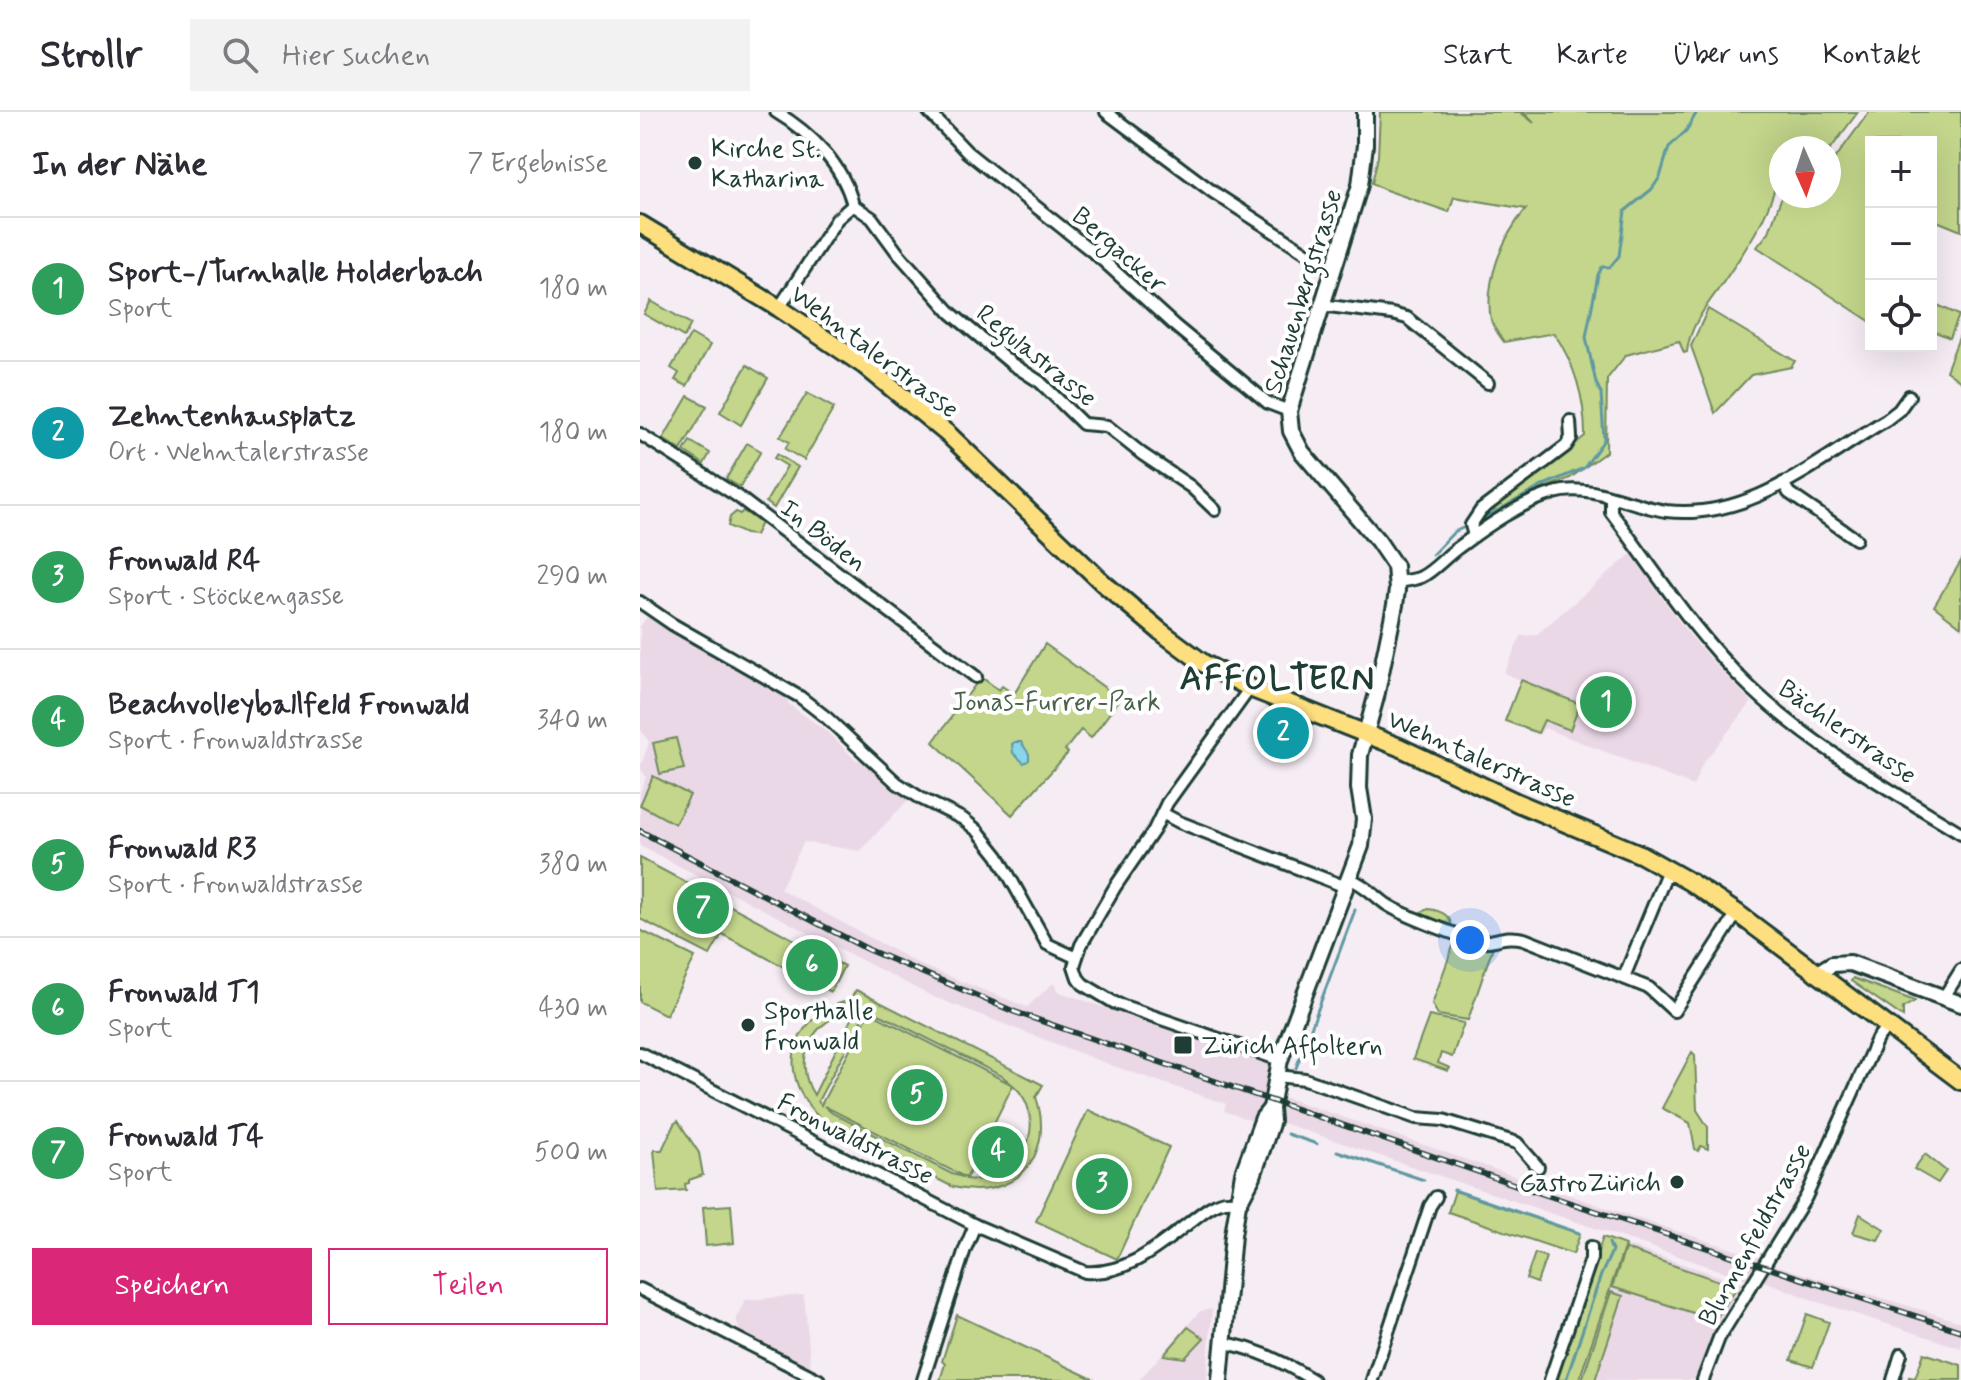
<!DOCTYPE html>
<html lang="de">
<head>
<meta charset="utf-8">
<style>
	body { margin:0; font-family:Mynerve,sans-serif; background:#f2f2f3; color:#2b2b33 }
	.controls { position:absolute; right:24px; top:24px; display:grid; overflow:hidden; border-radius:0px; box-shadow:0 8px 32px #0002 }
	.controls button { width:72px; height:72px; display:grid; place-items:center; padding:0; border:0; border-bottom:2px solid #e1e1e2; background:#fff; color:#2b2b33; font:40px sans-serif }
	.compass { position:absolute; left:1129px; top:24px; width:72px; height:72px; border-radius:50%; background:#fff; box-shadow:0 8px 32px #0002; rotate:177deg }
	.you { position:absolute; left:830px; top:828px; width:28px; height:28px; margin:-20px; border:6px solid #fff; border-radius:50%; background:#1a73e8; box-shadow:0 0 0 12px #1a73e833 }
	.badge { display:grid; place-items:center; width:52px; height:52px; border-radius:50%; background:#db2777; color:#fff; font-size:26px; font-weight:700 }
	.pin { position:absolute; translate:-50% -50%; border:4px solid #fff; box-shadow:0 2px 8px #0006 }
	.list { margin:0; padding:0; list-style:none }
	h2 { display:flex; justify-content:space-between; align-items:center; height:104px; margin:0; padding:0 32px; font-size:34px }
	h2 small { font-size:26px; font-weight:400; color:#7c7c81 }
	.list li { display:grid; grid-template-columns:52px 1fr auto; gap:24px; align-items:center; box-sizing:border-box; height:144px; padding:0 32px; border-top:2px solid #e1e1e2 }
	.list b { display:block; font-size:30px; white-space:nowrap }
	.list p { margin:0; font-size:26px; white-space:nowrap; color:#7c7c81 }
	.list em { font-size:26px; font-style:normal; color:#7c7c81 }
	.actions { display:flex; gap:16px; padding:24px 32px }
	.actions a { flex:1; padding:18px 0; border:2px solid #db2777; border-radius:0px; text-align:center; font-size:28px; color:#db2777 }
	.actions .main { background:#db2777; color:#fff }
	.icon { flex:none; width:44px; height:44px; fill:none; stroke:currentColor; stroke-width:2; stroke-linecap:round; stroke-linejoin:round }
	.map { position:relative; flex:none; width:1321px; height:1268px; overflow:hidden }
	header { display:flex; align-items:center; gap:48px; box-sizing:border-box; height:112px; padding:0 40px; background:#fff; border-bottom:2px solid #e1e1e2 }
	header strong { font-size:38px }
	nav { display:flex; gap:44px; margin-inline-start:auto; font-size:28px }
	.search { width:560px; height:72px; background:#f2f2f3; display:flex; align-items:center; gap:20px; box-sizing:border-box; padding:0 28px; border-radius:0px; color:#7c7c81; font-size:30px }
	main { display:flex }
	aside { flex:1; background:#fff }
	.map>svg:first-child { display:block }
	.built { fill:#ebd8e7 }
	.green { fill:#c3d68b; stroke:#718a60; stroke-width:2; fill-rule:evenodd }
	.water { fill:#89d5ea; stroke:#5f98a1; stroke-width:2 }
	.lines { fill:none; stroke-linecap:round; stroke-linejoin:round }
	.stream { stroke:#5f98a1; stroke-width:3 }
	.street-casing { stroke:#1f3d34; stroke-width:16 }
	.secondary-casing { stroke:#1f3d34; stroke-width:20 }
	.primary-casing { stroke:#1f3d34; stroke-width:22 }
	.street { stroke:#fff; stroke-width:10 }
	.secondary { stroke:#fff; stroke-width:14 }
	.primary { stroke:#fedf80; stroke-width:16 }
	.rail-casing { stroke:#1f3d34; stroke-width:6 }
	.rail { stroke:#fff; stroke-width:3; stroke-dasharray:9; stroke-linecap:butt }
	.poi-dot { fill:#1f3d34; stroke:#fff; stroke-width:3 }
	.labels { text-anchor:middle; stroke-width:8; stroke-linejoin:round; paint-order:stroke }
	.poi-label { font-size:26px; fill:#1f3d34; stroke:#fff; text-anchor:start }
	.street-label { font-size:26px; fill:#1f3d34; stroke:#fff }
	.park-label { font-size:26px; fill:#48634a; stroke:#fff }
	.district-label { font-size:34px; font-weight:bold; letter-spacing:2px; fill:#1f3d34; stroke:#fff }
</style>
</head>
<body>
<header>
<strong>Strollr</strong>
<div class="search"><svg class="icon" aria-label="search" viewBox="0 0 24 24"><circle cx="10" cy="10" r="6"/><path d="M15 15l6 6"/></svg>Hier suchen</div>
<nav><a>Start</a><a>Karte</a><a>Über uns</a><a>Kontakt</a></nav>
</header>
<main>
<aside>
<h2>In der Nähe<small>7 Ergebnisse</small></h2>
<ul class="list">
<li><span class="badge" style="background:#2e9e5b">1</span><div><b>Sport-/Turnhalle Holderbach</b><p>Sport</p></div><em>180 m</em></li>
<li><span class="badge" style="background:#0f9aa8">2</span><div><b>Zehntenhausplatz</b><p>Ort · Wehntalerstrasse</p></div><em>180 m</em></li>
<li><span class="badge" style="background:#2e9e5b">3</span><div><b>Fronwald R4</b><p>Sport · Stöckengasse</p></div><em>290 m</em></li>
<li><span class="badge" style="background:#2e9e5b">4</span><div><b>Beachvolleyballfeld Fronwald</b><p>Sport · Fronwaldstrasse</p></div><em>340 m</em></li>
<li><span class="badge" style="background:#2e9e5b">5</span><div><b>Fronwald R3</b><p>Sport · Fronwaldstrasse</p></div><em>380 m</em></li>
<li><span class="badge" style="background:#2e9e5b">6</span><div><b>Fronwald T1</b><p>Sport</p></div><em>430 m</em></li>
<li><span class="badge" style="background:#2e9e5b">7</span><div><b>Fronwald T4</b><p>Sport</p></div><em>500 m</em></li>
</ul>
<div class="actions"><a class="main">Speichern</a><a>Teilen</a></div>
</aside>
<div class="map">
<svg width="1321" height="1268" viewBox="0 0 1321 1268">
	<rect width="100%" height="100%" fill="#f6edf4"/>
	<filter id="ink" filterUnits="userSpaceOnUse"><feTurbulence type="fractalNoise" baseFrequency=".0125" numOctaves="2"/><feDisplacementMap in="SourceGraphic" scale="16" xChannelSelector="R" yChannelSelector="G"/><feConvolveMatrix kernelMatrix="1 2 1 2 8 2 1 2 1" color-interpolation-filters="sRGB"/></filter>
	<g filter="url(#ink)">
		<g class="built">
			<path d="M991,442L1043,515L1072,549L1112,590L1063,651L1053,674L904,616L900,622L865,609L881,568L864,561L881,524L896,523Z"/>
			<path d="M7,505L145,585L150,593L185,618L216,648H221L246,672L268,688L220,739L164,730L140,777L283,854L387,895L413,871L420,880L632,953L624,978L970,1097L1126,1148L1125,1150L1321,1210V1236L1175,1189L1111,1164L1109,1168L660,1017L636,1009L617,998L612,1009L584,999L586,992L473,954L291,884L0,734V680L6,665L0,656L9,630L0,617V514Z"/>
			<path d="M985,1133L1104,1172L1071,1228L1056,1268H939Z"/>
			<path d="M164,1183L171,1257L100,1221L96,1206L105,1188Z"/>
			<path d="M572,1197L567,1268H499L560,1199Z"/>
		</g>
		<g class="green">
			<path d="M740,0H880L894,11L883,0H1218L1189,39V36H1141C1141,89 1109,133 1080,175C1066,194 1049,216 1047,240L1044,241L1039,229L986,243L967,267L966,340L930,366L890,382L843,407L841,405L945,324C945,287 934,251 914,221L864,230C860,224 853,216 851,208C844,171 862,125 886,97L814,85L809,100L743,77L732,71L738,44Z"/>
			<path d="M1229,0H1321V119L1292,107L1291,108V30H1231V210L1117,135L1129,120L1142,84H1189V55Z"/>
			<path d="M11,189L51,212L44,225L4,202Z"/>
			<path d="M1291,190L1319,203L1310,226L1291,218Z"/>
			<path d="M1068,197L1155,249L1151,255L1111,263L1075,301L1051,234Z"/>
			<path d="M1321,220V270L1306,259Z"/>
			<path d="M51,222L70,233L47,274L35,268L39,261L31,256Z"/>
			<path d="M107,253L128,266L101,313L80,300Z"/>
			<path d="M167,281L194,296L164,348L145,337L149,330L140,325Z"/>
			<path d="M48,284L67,294L41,338L23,327Z"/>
			<path d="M50,329L70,341L64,352L44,339Z"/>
			<path d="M107,331L121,339L100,375L86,367Z"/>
			<path d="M137,342L158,355L134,396L126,390L147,354L134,346Z"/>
			<path d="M103,399L121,411L115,423L105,422L88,414L90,405L96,400L100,402Z"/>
			<path d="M1321,449V515L1294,494Z"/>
			<path d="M405,532L480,587L451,626L441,618L425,638L428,641L372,703L293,630L341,565L359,578L362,574L374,582Z"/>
			<path d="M881,568L940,592L930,618L904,608L898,621L865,609Z"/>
			<path d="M36,626L44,657L20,662L13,631Z"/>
			<path d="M13,664L50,683L35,712L0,693Z"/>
			<path d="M0,746L204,854L191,880L82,822L70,843L0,807Z"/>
			<path d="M788,797C798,798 811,802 812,816L776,802Z"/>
			<path d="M0,818L55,845L26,903L0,890Z"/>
			<path d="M817,823L855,829L828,908L798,903L792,892Z"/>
			<path d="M1213,866L1275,889L1263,896V905L1211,869Z"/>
			<path d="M216,878L403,973L396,985C416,1045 374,1090 313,1075L184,1010C135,967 146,905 210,888ZM214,899H229L243,904L362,964L373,973L229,900L181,993L178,989L223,905L214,901L174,983C151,947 173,905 214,899ZM373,973C391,989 395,1013 386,1035L351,1017ZM184,994L325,1065L326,1066L312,1062L192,1001ZM348,1023L383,1041C370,1061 350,1070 326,1067Z"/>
			<path d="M789,904L824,911L812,945L801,941L798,951L810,956L808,959L773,947Z"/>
			<path d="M1052,940L1055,943L1057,998L1068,1015V1037L1061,1034L1058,1039L1055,1037L1050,1011L1022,996Z"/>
			<path d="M448,998L529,1035L477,1147L396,1109Z"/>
			<path d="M38,1009L59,1041L63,1063L49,1068V1071L45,1072L46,1078L18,1080L14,1038H22L34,1012Z"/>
			<path d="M350,1025L374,1037L365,1055L359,1057L342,1048L341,1043Z"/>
			<path d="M1285,1042L1306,1059L1298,1071L1274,1057Z"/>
			<path d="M815,1079L940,1122L933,1142L808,1100Z"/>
			<path d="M91,1093L94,1131L66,1134L63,1095Z"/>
			<path d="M1220,1102L1244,1117L1238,1128L1213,1121Z"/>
			<path d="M963,1125L985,1133L939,1268H914Z"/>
			<path d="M985,1137L1097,1175L1075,1208L972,1175Z"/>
			<path d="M895,1141L906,1145L897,1171L886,1167Z"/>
			<path d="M971,1180L983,1184L955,1268H942Z"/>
			<path d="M1167,1202L1189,1210L1173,1255L1151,1248Z"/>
			<path d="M317,1203L455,1268H300L305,1252L302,1249Z"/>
			<path d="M548,1215L564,1226L545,1246L524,1243Z"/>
			<path d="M1284,1241L1321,1253V1268H1268L1269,1265L1275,1266Z"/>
		</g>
		<path class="water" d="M375,630H381L389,642V648L384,651L373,641L372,632Z"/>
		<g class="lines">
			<g class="stream">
				<path d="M839,409L904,373L944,356L964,328L961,281L956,271L946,225L958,163L962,155H970L979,144L985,99L1012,77L1020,65L1029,35L1046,19L1057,0"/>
				<path d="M792,443L814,420L827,414"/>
				<path d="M656,956L715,798"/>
				<path d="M647,1022L677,1032"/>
				<path d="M697,1039L784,1068"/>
				<path d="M814,1078L939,1121"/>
				<path d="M926,1268L961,1163L972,1139L969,1131"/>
			</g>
			<defs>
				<g id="street">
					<path d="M136,0C171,21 203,53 213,93L232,106L257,140L311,201L372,252L400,270L443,312L467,314L502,342L551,375L575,398"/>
					<path d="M289,0L327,40L458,144L534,213L598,266L628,291L649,299"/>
					<path d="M466,0L573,80L693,158"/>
					<path d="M681,193L752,202L767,206L848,271"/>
					<path d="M139,196L197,107L213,93"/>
					<path d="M0,322L97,384L336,565"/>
					<path d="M1143,371L1149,381L1216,427"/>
					<path d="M971,386V400C1016,460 1056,524 1111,576C1173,635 1249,677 1321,721"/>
					<path d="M834,424L831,413L841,398L926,334L931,326L930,309"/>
					<path d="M757,470C764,469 774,468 781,465C794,459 807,443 819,435C847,414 880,391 914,381C949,370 991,394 1026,399C1110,409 1178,348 1246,308L1259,298L1269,284"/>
					<path d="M0,490L32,512L160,585L187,606L257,671L282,687L323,707L338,719L358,744L407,832L435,845"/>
					<path d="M610,576L527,691L514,718L475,775L441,833L434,854L438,866L443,872L475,891L640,948"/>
					<path d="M522,701L539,710L706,775"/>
					<path d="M710,767C724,772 734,783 746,792C763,803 821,826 841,829C854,831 864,822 884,827L1009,876L1034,899L1097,801"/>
					<path d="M984,865L1028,758"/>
					<path d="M1304,885L1321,858"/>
					<path d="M0,941L335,1113L445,1160C487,1163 519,1134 550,1110C559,1103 570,1093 581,1090C587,1088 594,1089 600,1089"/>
					<path d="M637,964L665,967L776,1006L803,1008L877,1031L898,1055"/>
					<path d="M0,1177L179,1268"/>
					<path d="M583,1231C614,1235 647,1252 673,1268"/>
					<path d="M283,1268L325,1137L335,1113"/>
					<path d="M732,1268L790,1094L796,1085"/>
					<path d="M910,1268L951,1147V1135"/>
					<path d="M1063,1268L1079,1226L1166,1085L1237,927L1247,914"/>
					<path d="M1253,1268L1261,1242"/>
				</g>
				<g id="secondary">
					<path d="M1176,862L1192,852L1210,851L1321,892"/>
					<path d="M600,1089L613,1064L632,1009L631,996L640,948L721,734L724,707L719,676L720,643L736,585L755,493L757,478L755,454L738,429L662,340L651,319L649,299L720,73L725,33V0"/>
					<path d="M580,1268L593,1123L603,1061L623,1006L631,996"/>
				</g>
				<path id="primary" d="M0,112L139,196L225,254L309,323L462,470L520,519L563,551L610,576L759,635L878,691L1000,742L1050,770L1097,801L1321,969"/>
			</defs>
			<use href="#street" class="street-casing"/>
			<use href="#secondary" class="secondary-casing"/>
			<use href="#primary" class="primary-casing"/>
			<use href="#street" class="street"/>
			<use href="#secondary" class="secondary"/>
			<use href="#primary" class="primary"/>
			<defs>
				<path id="rail" d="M0,719L229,838L375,900L882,1075L1321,1219"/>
			</defs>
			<use href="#rail" class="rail-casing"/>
			<use href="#rail" class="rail"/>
		</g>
	</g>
	<g class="poi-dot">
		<circle cx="55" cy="51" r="8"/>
		<circle cx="108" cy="913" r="8"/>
		<rect x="533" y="923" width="20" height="20" rx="4"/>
		<circle cx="1037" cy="1070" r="8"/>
	</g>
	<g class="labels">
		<g class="poi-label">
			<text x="71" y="45">Kirche St.<tspan x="71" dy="30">Katharina</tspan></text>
			<text x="124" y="907">Sporthalle<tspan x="124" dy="30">Fronwald</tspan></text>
			<text x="561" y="942">Zürich Affoltern</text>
			<text x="1021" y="1079" text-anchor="end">GastroZürich</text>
		</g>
		<g class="street-label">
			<text transform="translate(480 137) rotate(41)" y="9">Bergacker</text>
			<text transform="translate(662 179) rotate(-73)" y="9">Schauenbergstrasse</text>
			<text transform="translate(235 239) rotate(37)" y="9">Wehntalerstrasse</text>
			<text transform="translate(397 243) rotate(39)" y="9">Regulastrasse</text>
			<text transform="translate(184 423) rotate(38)" y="9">In Böden</text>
			<text transform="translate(1208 619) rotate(35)" y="9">Bächlerstrasse</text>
			<text transform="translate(842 646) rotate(24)" y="9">Wehntalerstrasse</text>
			<text transform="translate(216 1026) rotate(27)" y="9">Fronwaldstrasse</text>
			<text transform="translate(1114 1122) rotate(-61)" y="9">Blumenfeldstrasse</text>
		</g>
		<g class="park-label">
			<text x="416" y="598">Jonas-Furrer-Park</text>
		</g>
		<g class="district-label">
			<text x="638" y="577">AFFOLTERN</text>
		</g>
	</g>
</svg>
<div class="controls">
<button>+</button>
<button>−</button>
<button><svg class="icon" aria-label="locate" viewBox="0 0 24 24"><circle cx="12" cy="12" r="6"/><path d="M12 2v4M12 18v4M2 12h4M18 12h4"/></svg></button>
</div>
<svg class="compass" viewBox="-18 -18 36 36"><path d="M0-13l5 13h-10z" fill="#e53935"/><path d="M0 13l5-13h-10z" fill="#7c7c81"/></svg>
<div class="you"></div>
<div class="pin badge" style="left:966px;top:590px;background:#2e9e5b">1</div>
<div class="pin badge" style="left:643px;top:621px;background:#0f9aa8">2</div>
<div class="pin badge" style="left:462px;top:1072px;background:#2e9e5b">3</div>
<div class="pin badge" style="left:358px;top:1040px;background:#2e9e5b">4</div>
<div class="pin badge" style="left:277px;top:983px;background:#2e9e5b">5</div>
<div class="pin badge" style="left:172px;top:853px;background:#2e9e5b">6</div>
<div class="pin badge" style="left:63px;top:796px;background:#2e9e5b">7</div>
</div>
</main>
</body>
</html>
